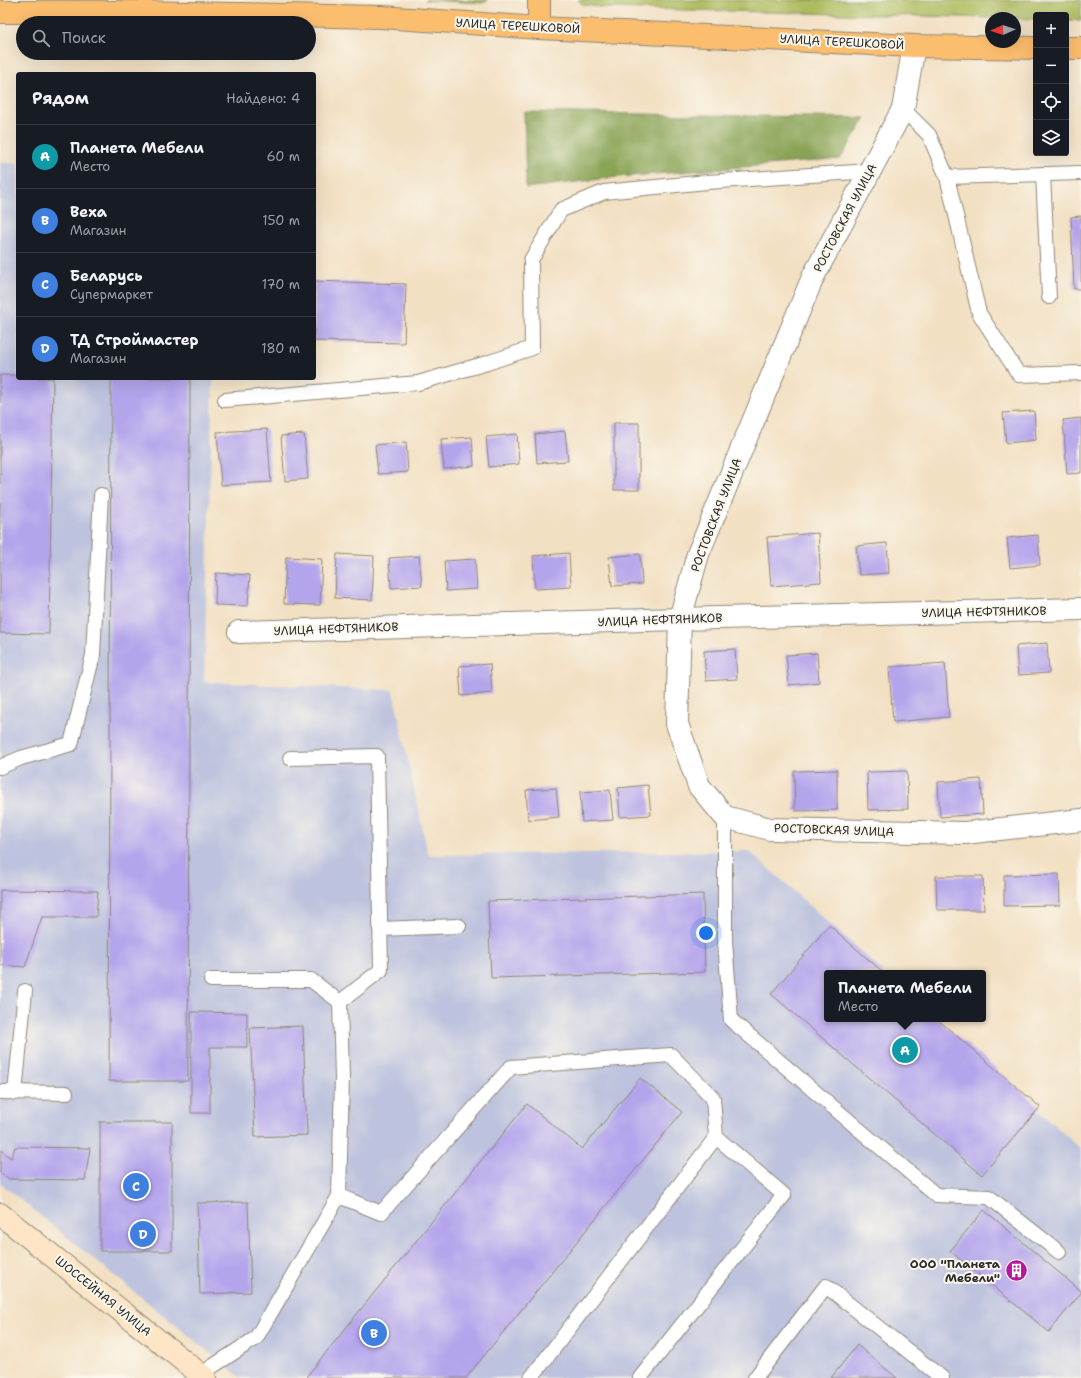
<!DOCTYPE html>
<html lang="ru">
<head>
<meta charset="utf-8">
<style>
	body { margin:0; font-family:"Shantell Sans",sans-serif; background:#242831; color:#f1f3f6 }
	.controls { position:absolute; right:12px; top:12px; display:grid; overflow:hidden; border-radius:4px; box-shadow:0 4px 16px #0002 }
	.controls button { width:36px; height:36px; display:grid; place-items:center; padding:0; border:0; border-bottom:1px solid #363941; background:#171b24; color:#f1f3f6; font:20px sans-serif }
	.compass { position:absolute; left:985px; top:12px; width:36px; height:36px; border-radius:50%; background:#171b24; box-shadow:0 4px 16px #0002; rotate:267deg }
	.you { position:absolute; left:706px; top:933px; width:14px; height:14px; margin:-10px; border:3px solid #fff; border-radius:50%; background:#1a73e8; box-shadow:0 0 0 6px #1a73e833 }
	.badge { display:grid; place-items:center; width:26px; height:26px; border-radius:50%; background:#d93025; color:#fff; font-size:13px; font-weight:700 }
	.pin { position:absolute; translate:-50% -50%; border:2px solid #fff; box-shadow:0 1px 4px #0006 }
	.popup { position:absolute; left:824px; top:970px; width:162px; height:52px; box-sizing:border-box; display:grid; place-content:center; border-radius:4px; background:#171b24; filter:drop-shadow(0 1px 3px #0005); font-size:13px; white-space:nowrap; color:#9ea1a6 }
	.popup b { font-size:15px; color:#f1f3f6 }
	.popup::after { content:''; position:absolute; left:50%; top:100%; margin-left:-8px; border:8px solid transparent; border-top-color:#171b24 }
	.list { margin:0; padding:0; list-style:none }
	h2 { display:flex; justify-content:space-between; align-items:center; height:52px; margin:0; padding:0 16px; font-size:17px }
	h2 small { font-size:13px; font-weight:400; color:#9ea1a6 }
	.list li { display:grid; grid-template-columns:26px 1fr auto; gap:12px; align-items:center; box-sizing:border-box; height:64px; padding:0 16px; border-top:1px solid #363941 }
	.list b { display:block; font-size:15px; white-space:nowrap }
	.list p { margin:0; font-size:13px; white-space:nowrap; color:#9ea1a6 }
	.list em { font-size:13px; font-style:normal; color:#9ea1a6 }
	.icon { flex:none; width:22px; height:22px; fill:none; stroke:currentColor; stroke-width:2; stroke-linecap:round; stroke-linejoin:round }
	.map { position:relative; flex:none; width:1081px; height:1378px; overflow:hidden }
	.search { position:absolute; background:#171b24; box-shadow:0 4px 16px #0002; left:16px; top:16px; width:300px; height:44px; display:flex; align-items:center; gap:10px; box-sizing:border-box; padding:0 14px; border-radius:22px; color:#9ea1a6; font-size:15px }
	.panel { position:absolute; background:#171b24; box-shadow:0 4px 16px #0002; left:16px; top:72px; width:300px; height:308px; border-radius:4px }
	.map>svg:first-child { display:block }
	.industrial { fill:#bdc3de }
	.green { fill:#adbc5f; stroke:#6c7445 }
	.forest { fill:#8aa456; stroke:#5a6840 }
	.building { fill:#b4a4ec }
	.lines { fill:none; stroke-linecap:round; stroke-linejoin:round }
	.lane-casing { stroke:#8e8677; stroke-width:16 }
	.street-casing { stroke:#8e8677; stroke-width:24 }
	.secondary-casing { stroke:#8e8677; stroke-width:24 }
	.primary-casing { stroke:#8e8677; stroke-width:24 }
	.lane { stroke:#fff; stroke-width:14 }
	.street { stroke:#fff; stroke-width:22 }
	.secondary { stroke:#fde5c5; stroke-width:22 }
	.primary { stroke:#fbbd6e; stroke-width:22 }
	.labels { text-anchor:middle; stroke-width:4; stroke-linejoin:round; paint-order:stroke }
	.street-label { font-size:12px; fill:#2b2b2b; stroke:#fbf7ec }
	.poi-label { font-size:12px; font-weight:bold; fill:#2b2b2b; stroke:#fbf7ec; text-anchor:end }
</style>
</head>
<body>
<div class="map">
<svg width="1081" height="1378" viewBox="0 0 1081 1378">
	<rect width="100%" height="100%" fill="#fbf7ec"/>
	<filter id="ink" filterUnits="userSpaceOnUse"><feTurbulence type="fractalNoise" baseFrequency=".025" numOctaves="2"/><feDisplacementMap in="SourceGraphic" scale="8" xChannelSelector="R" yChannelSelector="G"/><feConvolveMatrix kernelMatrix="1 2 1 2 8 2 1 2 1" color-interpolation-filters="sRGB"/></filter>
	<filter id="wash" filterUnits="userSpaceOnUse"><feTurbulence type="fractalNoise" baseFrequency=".012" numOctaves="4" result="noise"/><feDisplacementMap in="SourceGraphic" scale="16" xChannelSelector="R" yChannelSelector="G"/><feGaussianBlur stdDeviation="0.9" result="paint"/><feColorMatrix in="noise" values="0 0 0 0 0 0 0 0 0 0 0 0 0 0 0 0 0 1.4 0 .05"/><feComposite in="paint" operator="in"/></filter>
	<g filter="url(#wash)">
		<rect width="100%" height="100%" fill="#f2e0c3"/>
		<path class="industrial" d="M0,163H16L18,166V378H213L204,682L393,690L428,855L749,851L885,973H827V1019H936L1081,1149V1378H241L0,1183Z"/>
		<g class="green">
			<path d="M425,0H488L482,3Z"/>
			<path d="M578,0H1081V21L1066,20V15H1036V19L609,8L583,5Z"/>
		</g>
		<path class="forest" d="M524,112L866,118L840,159L618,177L526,188Z"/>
		<g id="blocks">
			<g class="building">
				<path d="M1081,216V289H1074L1071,217Z"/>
				<path d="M314,281L406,284L404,343L314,341Z"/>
				<path d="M0,375H18V378H53L49,634L0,633Z"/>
				<path d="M111,378H190L188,1081H109Z"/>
				<path d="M1034,411L1036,440L1006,443L1003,413Z"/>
				<path d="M1081,418V473L1067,474L1063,420Z"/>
				<rect x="614" y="423" width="25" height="67"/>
				<path d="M267,429L271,482L221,485L217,432Z"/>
				<path d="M565,431L568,461L537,463L535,434Z"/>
				<path d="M304,434L308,479L285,481L281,436Z"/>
				<path d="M517,434L519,464L489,467L486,437Z"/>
				<path d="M472,437L474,466L444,469L441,439Z"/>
				<path d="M406,442L408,472L378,474L375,445Z"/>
				<path d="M818,533L821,582L771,586L767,537Z"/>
				<path d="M1038,535L1040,565L1010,568L1007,538Z"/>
				<path d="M887,543L889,573L859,575L856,546Z"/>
				<path d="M569,553L571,587L535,589L533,556Z"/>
				<path d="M337,554L374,556L372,600L335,598Z"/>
				<path d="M640,554L642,584L612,586L609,557Z"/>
				<path d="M419,556L422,586L391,588L389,558Z"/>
				<path d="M286,557L322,559L320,605L284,604Z"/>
				<path d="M475,559L477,589L446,591L444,561Z"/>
				<path d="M216,573L250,575L248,606L215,605Z"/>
				<path d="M1047,643L1049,673L1018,675L1016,646Z"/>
				<path d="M735,649L737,679L706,681L704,651Z"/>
				<path d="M817,653L819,682L789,685L786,655Z"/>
				<path d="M945,663L949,717L893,722L889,667Z"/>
				<path d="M490,664L492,693L461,696L459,666Z"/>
				<path d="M837,770V810L795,811L794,771Z"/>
				<path d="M907,771L908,809L868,810L867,772Z"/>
				<path d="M981,779L983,814L940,817L938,782Z"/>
				<path d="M648,785L651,815L620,817L618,788Z"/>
				<path d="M556,788L559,817L528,820L526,790Z"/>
				<path d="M610,790L613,820L582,822L580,792Z"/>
				<path d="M1059,874L1060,905L1004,906V875Z"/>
				<path d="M936,876H983L984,910H937Z"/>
				<path d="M0,890L98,891L96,917H42L25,967L0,965Z"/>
				<path d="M703,894L705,972L491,978L488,901Z"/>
				<path d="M829,925L884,973H827V1019H937L1040,1107L982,1175L771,994Z"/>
				<path d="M191,1012L247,1013V1047H210V1113H191Z"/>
				<path d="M303,1026L307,1135L255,1137L250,1028Z"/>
				<path d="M640,1078L682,1112L466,1378H309L307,1376L527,1104L582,1149Z"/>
				<rect x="100" y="1122" width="72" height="129"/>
				<path d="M15,1147L90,1148L85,1180L8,1179L0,1173V1150L11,1158Z"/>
				<path d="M248,1202L251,1292L200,1294L197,1203Z"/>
				<path d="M984,1210L1081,1291V1293L1049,1332L950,1251Z"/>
				<path d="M857,1345L897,1378H831Z"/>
			</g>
		</g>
	</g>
	<g filter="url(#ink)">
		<use href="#blocks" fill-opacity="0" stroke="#8e8677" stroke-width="1"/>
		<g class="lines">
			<defs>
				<g id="lane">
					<path d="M903,109L929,135L947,177L979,313L1019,375L1081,373"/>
					<path d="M1043,174L1049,297"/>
					<path d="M947,177L1081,173"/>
					<path d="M225,400L418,383L487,363L532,348L531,260L561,210L604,192L707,182L870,171"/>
					<path d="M290,758L377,756L381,970L340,1002"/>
					<path d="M0,767L21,758L71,744L93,655L101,495"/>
					<path d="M725,817V941L731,1020L936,1195L989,1197L1059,1252"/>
					<path d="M380,929L459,926"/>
					<path d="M0,1092L66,1093"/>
					<path d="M15,1093L25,991"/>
					<path d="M339,1196L381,1213L511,1067L671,1055L713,1098L716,1137L531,1378"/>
					<path d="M201,1374L256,1338L339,1196L342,1078L340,1002L311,980H211"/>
					<path d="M640,1378L784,1195L716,1137"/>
					<path d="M755,1378L826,1286L942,1378"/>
				</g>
				<g id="street">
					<path d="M914,46L903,109L813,277L698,554L680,619L677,724L699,786L725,817L770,829L965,833L1081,820"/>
					<path d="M239,632L680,619L1081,609"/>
				</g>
				<path id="secondary" d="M0,1214L205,1378"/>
				<g id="primary">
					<path d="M539,0V28"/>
					<path d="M0,12H138L381,17L539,28L914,46L1036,48"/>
					<path d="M1066,48H1081"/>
				</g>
			</defs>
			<use href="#lane" class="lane-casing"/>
			<use href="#street" class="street-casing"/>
			<use href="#secondary" class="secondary-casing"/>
			<use href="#primary" class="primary-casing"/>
			<use href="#lane" class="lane"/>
			<use href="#street" class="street"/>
			<use href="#secondary" class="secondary"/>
			<use href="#primary" class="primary"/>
		</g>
	</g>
	<defs>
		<symbol id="building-disc" viewBox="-11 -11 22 22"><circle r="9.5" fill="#b5179e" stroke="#fbf7ec"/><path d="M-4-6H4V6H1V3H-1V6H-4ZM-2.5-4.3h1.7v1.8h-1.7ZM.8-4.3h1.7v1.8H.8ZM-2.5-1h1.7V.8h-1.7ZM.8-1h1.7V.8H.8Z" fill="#fff"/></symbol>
	</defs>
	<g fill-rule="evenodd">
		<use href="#building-disc" x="1004" y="1258" width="25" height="25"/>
	</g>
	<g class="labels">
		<g class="street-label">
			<text transform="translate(518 26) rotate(3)" y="4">УЛИЦА ТЕРЕШКОВОЙ</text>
			<text transform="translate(842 42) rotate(3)" y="4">УЛИЦА ТЕРЕШКОВОЙ</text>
			<text transform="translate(845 218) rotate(-62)" y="4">РОСТОВСКАЯ УЛИЦА</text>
			<text transform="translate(716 515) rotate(-69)" y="4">РОСТОВСКАЯ УЛИЦА</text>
			<text transform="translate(984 612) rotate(-1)" y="4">УЛИЦА НЕФТЯНИКОВ</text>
			<text transform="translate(660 620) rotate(-2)" y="4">УЛИЦА НЕФТЯНИКОВ</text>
			<text transform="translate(336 629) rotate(-2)" y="4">УЛИЦА НЕФТЯНИКОВ</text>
			<text transform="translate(834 830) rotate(2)" y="4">РОСТОВСКАЯ УЛИЦА</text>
			<text transform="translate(103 1296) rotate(39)" y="4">ШОССЕЙНАЯ УЛИЦА</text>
		</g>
		<g class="poi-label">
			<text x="1000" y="1268">ООО "Планета<tspan x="1000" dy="14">Мебели"</tspan></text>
		</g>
	</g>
</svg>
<div class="controls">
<button>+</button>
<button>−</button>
<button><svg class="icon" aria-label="locate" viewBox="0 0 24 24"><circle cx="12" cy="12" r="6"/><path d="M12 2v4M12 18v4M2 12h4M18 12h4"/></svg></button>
<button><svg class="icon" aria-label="layers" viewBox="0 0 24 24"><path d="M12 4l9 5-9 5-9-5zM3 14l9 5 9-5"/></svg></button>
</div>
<svg class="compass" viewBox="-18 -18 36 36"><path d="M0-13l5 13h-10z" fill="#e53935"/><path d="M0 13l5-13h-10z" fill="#9ea1a6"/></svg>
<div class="you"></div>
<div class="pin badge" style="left:905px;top:1050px;background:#0f9aa8">A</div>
<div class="popup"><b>Планета Мебели</b>Место</div>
<div class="pin badge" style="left:374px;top:1333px;background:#3f7fe0">B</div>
<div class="pin badge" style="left:136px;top:1186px;background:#3f7fe0">C</div>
<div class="pin badge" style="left:143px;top:1234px;background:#3f7fe0">D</div>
<div class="search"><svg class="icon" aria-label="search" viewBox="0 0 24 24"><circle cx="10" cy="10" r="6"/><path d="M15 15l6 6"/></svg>Поиск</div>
<section class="panel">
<h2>Рядом<small>Найдено: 4</small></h2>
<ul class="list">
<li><span class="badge" style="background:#0f9aa8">A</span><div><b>Планета Мебели</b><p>Место</p></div><em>60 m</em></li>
<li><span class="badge" style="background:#3f7fe0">B</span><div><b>Веха</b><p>Магазин</p></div><em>150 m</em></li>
<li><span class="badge" style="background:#3f7fe0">C</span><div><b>Беларусь</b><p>Супермаркет</p></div><em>170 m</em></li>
<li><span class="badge" style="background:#3f7fe0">D</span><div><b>ТД Строймастер</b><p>Магазин</p></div><em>180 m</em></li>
</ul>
</section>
</div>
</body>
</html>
